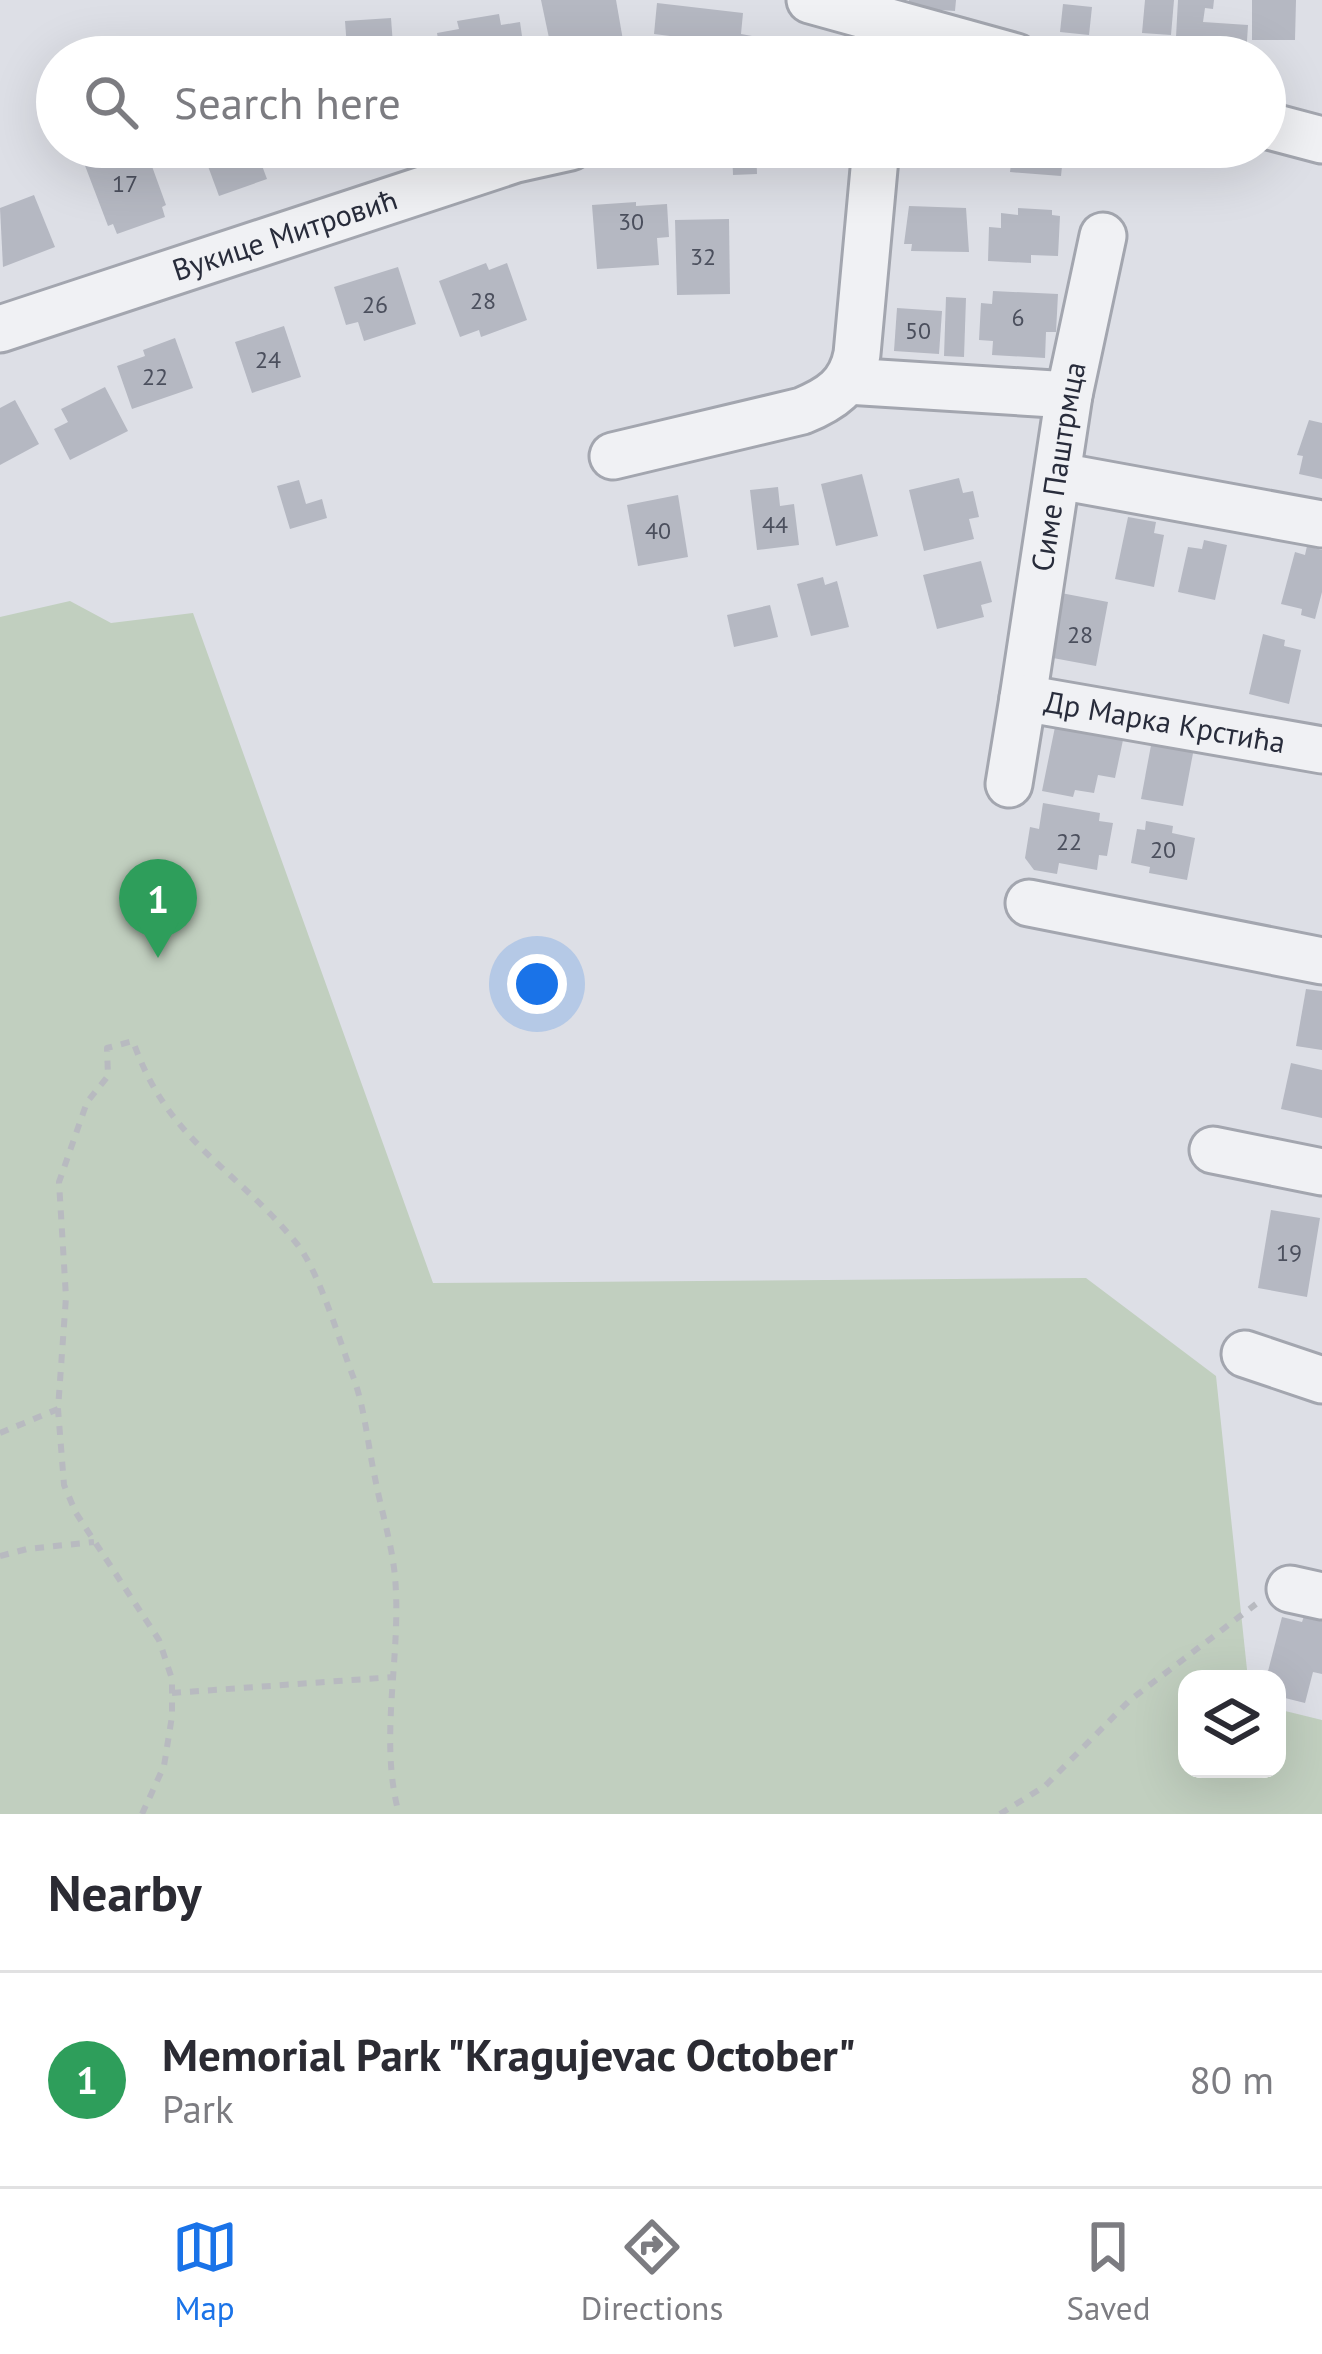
<!DOCTYPE html>
<html lang="en">
<head>
<meta charset="utf-8">
<style>
	body { margin:0; font-family:"PT Sans",sans-serif; background:#f2f2f3; color:#2b2b33 }
	.controls { position:absolute; right:36px; bottom:36px; display:grid; overflow:hidden; border-radius:24px; box-shadow:0 12px 48px #0002 }
	.controls button { width:108px; height:108px; display:grid; place-items:center; padding:0; border:0; border-bottom:3px solid #e1e1e2; background:#fff; color:#2b2b33; font:60px sans-serif }
	.you { position:absolute; left:537px; top:984px; width:42px; height:42px; margin:-30px; border:9px solid #fff; border-radius:50%; background:#1a73e8; box-shadow:0 0 0 18px #1a73e833 }
	.badge { display:grid; place-items:center; width:78px; height:78px; border-radius:50%; background:#1a73e8; color:#fff; font-size:39px; font-weight:700 }
	.pin { position:absolute; translate:-50% -99px; filter:drop-shadow(0 3px 6px #0008) }
	.pin::after { content:''; position:absolute; top:63px; width:42px; height:36px; background:inherit; clip-path:polygon(0 0,100% 0,50% 100%) }
	.list { margin:0; padding:0; list-style:none }
	h2 { display:flex; justify-content:space-between; align-items:center; height:156px; margin:0; padding:0 48px; font-size:51px }
	h2 small { font-size:39px; font-weight:400; color:#7c7c81 }
	.list li { display:grid; grid-template-columns:78px 1fr auto; gap:36px; align-items:center; box-sizing:border-box; height:216px; padding:0 48px; border-top:3px solid #e1e1e2 }
	.list b { display:block; font-size:45px; white-space:nowrap }
	.list p { margin:0; font-size:39px; white-space:nowrap; color:#7c7c81 }
	.list em { font-size:39px; font-style:normal; color:#7c7c81 }
	.icon { flex:none; width:66px; height:66px; fill:none; stroke:currentColor; stroke-width:2; stroke-linecap:round; stroke-linejoin:round }
	.map { position:relative; flex:none; width:1322px; height:1814px; overflow:hidden }
	.search { position:absolute; background:#fff; box-shadow:0 12px 48px #0002; left:36px; right:36px; top:36px; height:132px; display:flex; align-items:center; gap:30px; box-sizing:border-box; padding:0 42px; border-radius:66px; color:#7c7c81; font-size:45px }
	.sheet { height:372px; background:#fff }
	nav { display:flex; justify-content:space-around; align-items:center; box-sizing:border-box; height:168px; border-top:3px solid #e1e1e2; background:#fff; font-size:33px; color:#7c7c81 }
	nav a { display:grid; justify-items:center; gap:6px }
	nav .on { color:#1a73e8 }
	.map>svg:first-child { display:block }
	.green { fill:#c1cfbf }
	.building { fill:#b5b8c2 }
	.lines { fill:none; stroke-linecap:round; stroke-linejoin:round }
	.minor-casing { stroke:#a3a6af; stroke-width:51 }
	.path { stroke:#b8bac0; stroke-width:6; stroke-dasharray:9 9; stroke-linecap:butt }
	.minor { stroke:#f0f1f4; stroke-width:45 }
	.labels { text-anchor:middle; stroke-width:10; stroke-linejoin:round; paint-order:stroke }
	.number-label { font-size:24px; fill:#4b4f5d }
	.street-label { font-size:30px; fill:#282c3b; stroke:#edeef4 }
</style>
</head>
<body>
<div class="map">
<svg width="1322" height="1814" viewBox="0 0 1322 1814">
	<rect width="100%" height="100%" fill="#dddfe6"/>
	<path class="green" d="M70,601L111,623L193,613L433,1283L1086,1278L1216,1376L1248,1679H1187V1769H1277V1709L1322,1720V1814H0V617Z"/>
	<g class="building">
		<path d="M541,0H616L624,46L580,57H553Z"/>
		<path d="M909,0H956L955,11L909,8Z"/>
		<path d="M1145,0H1174L1171,35L1142,33Z"/>
		<path d="M1178,0H1214L1213,9L1205,8L1203,22L1248,25L1246,57H1201L1202,39L1176,37Z"/>
		<path d="M1252,0H1296L1295,40H1252Z"/>
		<path d="M657,3L743,13L741,34L752,36L750,57H667L670,36L654,34Z"/>
		<path d="M1063,4L1092,7L1089,35L1060,32Z"/>
		<path d="M499,14L501,25L520,22L525,57H441L437,33L459,29L457,21Z"/>
		<path d="M391,18L393,45L347,48L345,21Z"/>
		<path d="M126,147H145L166,205L162,207L165,217L117,234L113,224L108,226L84,163Z"/>
		<path d="M212,147H255L267,179L219,196L202,150Z"/>
		<path d="M1013,147H1064L1061,176L1010,172Z"/>
		<path d="M756,148L757,174L733,175L732,149Z"/>
		<path d="M34,195L55,247L3,267L0,208Z"/>
		<path d="M636,202V206L667,204L669,237L657,238L659,265L597,269L592,205Z"/>
		<path d="M909,206L966,208L969,252L911,251L912,244H904Z"/>
		<path d="M1018,208L1052,210V215L1060,216L1058,256L1031,255V263L988,261L989,227L1001,228V213L1018,215Z"/>
		<path d="M729,219L730,294L677,295L675,220Z"/>
		<path d="M486,263L489,270L507,263L527,320L481,337L479,330L460,337L439,281Z"/>
		<path d="M398,267L416,324L364,341L358,322L346,325L334,287Z"/>
		<path d="M993,291L1058,294L1056,332H1046L1045,358L992,355L993,341L979,340L981,303L992,304Z"/>
		<path d="M946,297L966,298L964,357L944,356Z"/>
		<path d="M897,308L942,311L939,354L894,351Z"/>
		<path d="M284,326L301,377L252,393L235,342Z"/>
		<path d="M175,338L193,388L132,409L117,366L145,356L143,350Z"/>
		<path d="M105,387L128,431L70,460L54,429L68,422L61,409Z"/>
		<path d="M15,400L39,444L0,465V408Z"/>
		<path d="M1309,420L1322,423V479L1299,474L1303,456L1297,455Z"/>
		<path d="M862,474L878,536L836,546L821,484Z"/>
		<path d="M959,478L963,493L973,491L979,517L969,519L974,539L924,551L909,490Z"/>
		<path d="M299,480L306,504L322,499L327,518L290,529L277,486Z"/>
		<path d="M778,487L780,506L794,504L799,545L757,550L750,490Z"/>
		<path d="M678,495L688,557L638,566L627,505Z"/>
		<path d="M1128,517L1156,522L1154,533L1164,535L1154,587L1115,579Z"/>
		<path d="M1204,540L1227,545L1215,600L1178,592L1188,547L1202,549Z"/>
		<path d="M1307,546L1322,550V592L1315,619L1301,615L1302,609L1281,604L1295,552L1305,555Z"/>
		<path d="M981,561L992,602L981,605L984,617L937,629L923,575Z"/>
		<path d="M823,577L825,585L837,581L849,627L811,636L797,584Z"/>
		<path d="M1061,593L1108,602L1096,666L1053,658Z"/>
		<path d="M770,605L778,637L734,647L727,615Z"/>
		<path d="M1263,634L1285,640L1284,646L1301,650L1289,704L1249,694Z"/>
		<path d="M1055,727L1123,740L1115,778L1098,775L1094,793L1075,790L1073,797L1042,791Z"/>
		<path d="M1152,740L1194,748L1183,806L1141,799Z"/>
		<path d="M1043,803L1100,813L1099,821L1113,823L1107,856L1099,855L1097,870L1059,863L1057,874L1034,870L1025,858L1030,827L1039,829Z"/>
		<path d="M1146,821L1173,826L1172,833L1195,838L1187,880L1149,873L1150,867L1131,863L1137,829L1145,830Z"/>
		<path d="M1306,989L1322,991V1050L1296,1046Z"/>
		<path d="M1291,1063L1322,1070V1118L1281,1109Z"/>
		<path d="M1271,1210L1320,1218L1307,1297L1258,1288Z"/>
		<path d="M1305,1613L1322,1617V1674L1313,1672L1305,1703L1277,1696V1679H1266L1282,1617L1302,1622Z"/>
	</g>
	<g class="lines">
		<defs>
			<g id="minor">
				<path d="M810,0L1016,57"/>
				<path d="M1265,125L1322,140"/>
				<path id="s1" d="M0,329L516,159L570,147"/>
				<path d="M847,381L1069,395"/>
				<path d="M613,456L802,411C831,399 851,386 857,354L876,147"/>
				<path d="M1059,476L1322,524"/>
				<path id="s2" d="M1023,698L1069,395L1103,236"/>
				<path id="s3" d="M1009,784L1023,698L1322,750"/>
				<path d="M1029,903L1322,961"/>
				<path d="M1213,1150L1322,1172"/>
				<path d="M1245,1354L1322,1380"/>
				<path d="M1290,1589L1322,1596"/>
			</g>
		</defs>
		<use href="#minor" class="minor-casing"/>
		<g class="path">
			<path d="M0,1433L58,1409"/>
			<path d="M0,1556L27,1549L94,1542"/>
			<path d="M172,1693L394,1677"/>
			<path d="M142,1814L164,1766L172,1716V1679L159,1640L76,1513L64,1485L58,1409L66,1297L59,1182L87,1102L108,1076L107,1048L133,1041C168,1142 235,1167 297,1244C320,1273 340,1343 354,1379C365,1410 368,1446 375,1478C381,1510 392,1544 395,1577C402,1656 378,1737 399,1814"/>
			<path d="M1000,1814L1045,1786L1130,1700L1256,1604"/>
		</g>
		<use href="#minor" class="minor"/>
	</g>
	<g class="labels">
		<g class="number-label">
			<text x="125" y="192">17</text>
			<text x="631" y="230">30</text>
			<text x="703" y="265">32</text>
			<text x="483" y="309">28</text>
			<text x="375" y="313">26</text>
			<text x="1018" y="326">6</text>
			<text x="918" y="339">50</text>
			<text x="268" y="368">24</text>
			<text x="155" y="385">22</text>
			<text x="775" y="533">44</text>
			<text x="658" y="539">40</text>
			<text x="1080" y="643">28</text>
			<text x="1069" y="850">22</text>
			<text x="1163" y="858">20</text>
			<text x="1289" y="1261">19</text>
		</g>
		<g class="street-label">
			<text dy="10" stroke="none"><textPath href="#s1" startOffset="300">Вукице Митровић</textPath></text>
			<text dy="10" stroke="none"><textPath href="#s2" startOffset="234">Симе Паштрмца</textPath></text>
			<text dy="10" stroke="none"><textPath href="#s3" startOffset="231">Др Марка Крстића</textPath></text>
		</g>
	</g>
</svg>
<div class="controls">
<button><svg class="icon" aria-label="layers" viewBox="0 0 24 24"><path d="M12 4l9 5-9 5-9-5zM3 14l9 5 9-5"/></svg></button>
</div>
<div class="you"></div>
<div class="pin badge" style="left:158px;top:958px;background:#2e9e5b">1</div>
<div class="search"><svg class="icon" aria-label="search" viewBox="0 0 24 24"><circle cx="10" cy="10" r="6"/><path d="M15 15l6 6"/></svg>Search here</div>
</div>
<section class="sheet">
<h2>Nearby<small></small></h2>
<ul class="list">
<li><span class="badge" style="background:#2e9e5b">1</span><div><b>Memorial Park &quot;Kragujevac October&quot;</b><p>Park</p></div><em>80 m</em></li>
</ul>
</section>
<nav>
<a class="on"><svg class="icon" aria-label="map" viewBox="0 0 24 24"><path d="M3 6l6-2 6 2 6-2v14l-6 2-6-2-6 2zM9 4v14M15 6v14"/></svg>Map</a>
<a><svg class="icon" aria-label="directions" viewBox="0 0 24 24"><path d="M12 3l9 9-9 9-9-9zM9 14v-3h6M13 9l2 2-2 2"/></svg>Directions</a>
<a><svg class="icon" aria-label="saved" viewBox="0 0 24 24"><path d="M7 4h10v16l-5-4-5 4z"/></svg>Saved</a>
</nav>
</body>
</html>
